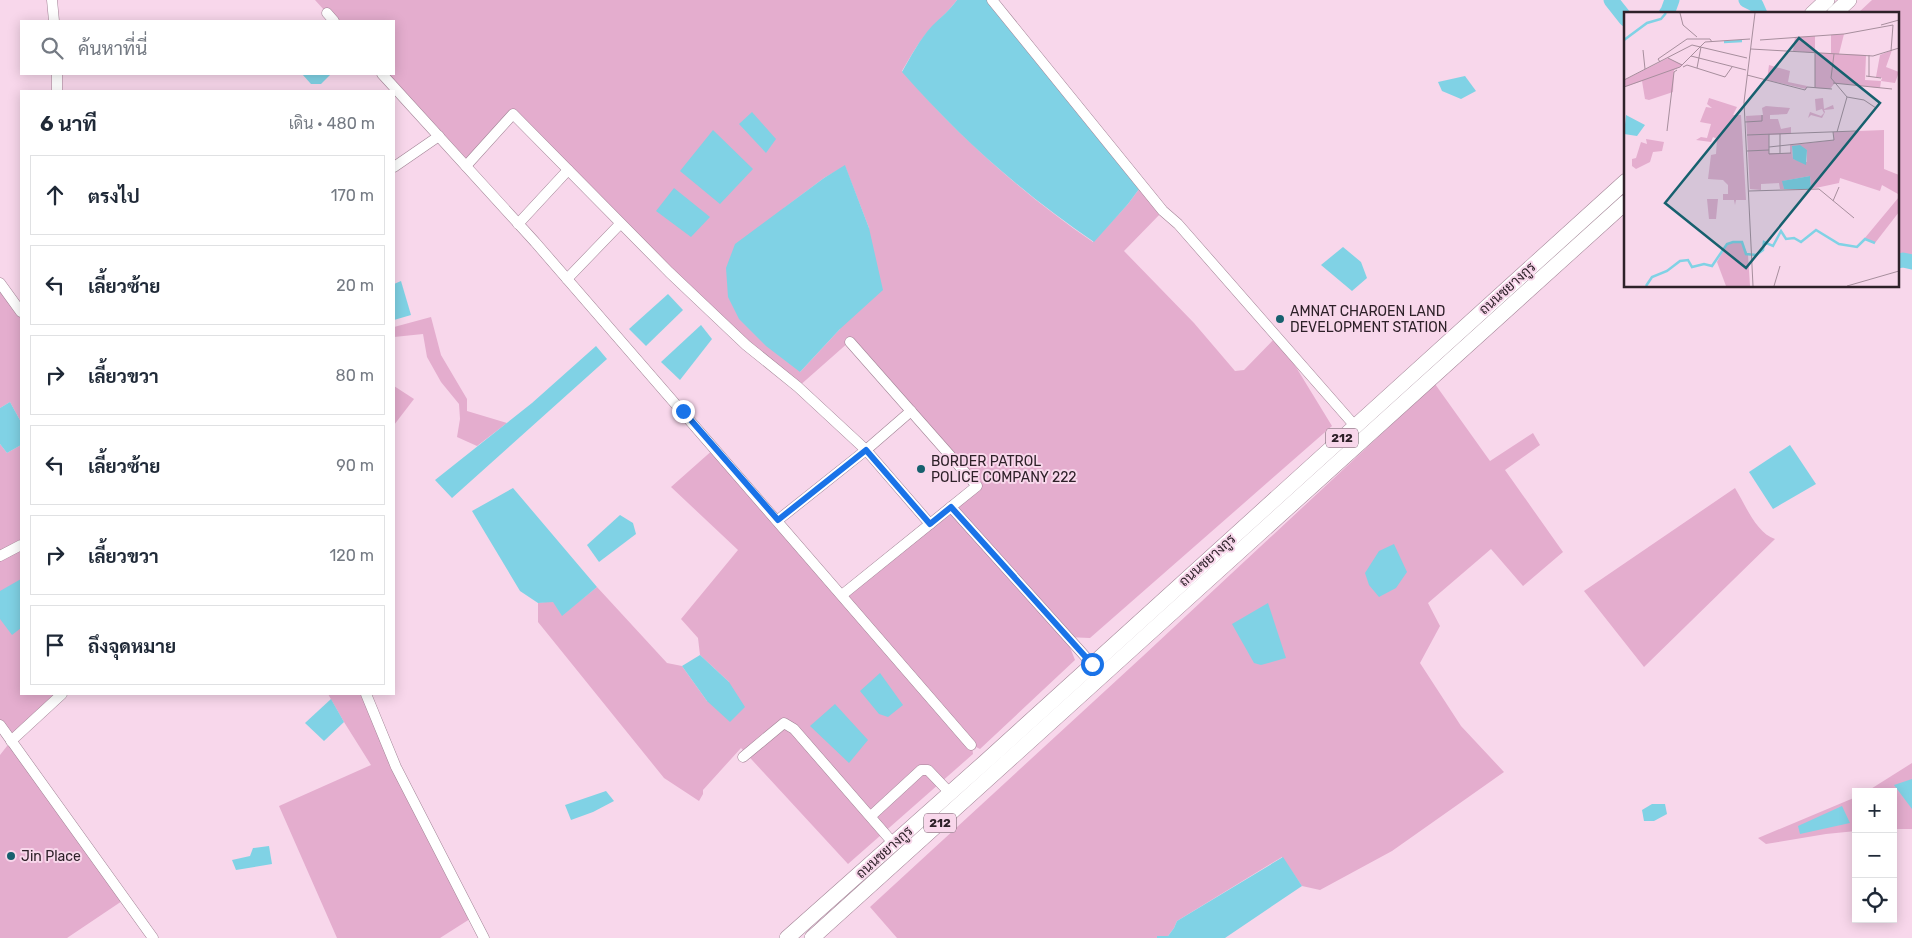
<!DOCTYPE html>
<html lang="th">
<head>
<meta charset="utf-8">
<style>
	body { margin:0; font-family:Rubik,Sarabun,sans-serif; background:#f2f2f3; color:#1f2937 }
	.controls { position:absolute; right:15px; bottom:15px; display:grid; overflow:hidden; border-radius:0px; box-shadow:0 2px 12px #0003 }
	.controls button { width:45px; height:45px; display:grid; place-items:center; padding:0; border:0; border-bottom:1px solid #e0e1e3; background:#fff; color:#1f2937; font:25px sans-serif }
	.stop { position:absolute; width:15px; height:15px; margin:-11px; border:4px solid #1a73e8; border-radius:50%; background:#fff }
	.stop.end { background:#1a73e8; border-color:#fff; box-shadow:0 1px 5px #0008 }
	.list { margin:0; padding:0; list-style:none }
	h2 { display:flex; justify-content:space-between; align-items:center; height:65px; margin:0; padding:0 20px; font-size:21px }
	h2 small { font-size:16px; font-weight:400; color:#747a83 }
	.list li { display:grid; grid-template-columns:32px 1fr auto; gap:15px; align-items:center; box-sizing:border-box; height:80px; margin:0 10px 10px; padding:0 10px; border:1px solid #e0e1e3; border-radius:0px }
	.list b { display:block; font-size:19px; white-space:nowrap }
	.list em { font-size:16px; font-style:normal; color:#747a83 }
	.icon { flex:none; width:28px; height:28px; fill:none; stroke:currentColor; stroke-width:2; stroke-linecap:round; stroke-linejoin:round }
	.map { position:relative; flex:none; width:1912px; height:938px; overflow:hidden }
	.search { position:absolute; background:#fff; box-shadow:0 2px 12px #0003; left:20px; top:20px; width:375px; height:55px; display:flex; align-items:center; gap:12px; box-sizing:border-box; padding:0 18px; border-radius:0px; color:#747a83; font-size:19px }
	.panel { position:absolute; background:#fff; box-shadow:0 2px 12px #0003; left:20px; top:90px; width:375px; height:605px; border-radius:0px }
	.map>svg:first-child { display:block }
	.green { fill:#e4adce; fill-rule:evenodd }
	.water { fill:#80d2e5 }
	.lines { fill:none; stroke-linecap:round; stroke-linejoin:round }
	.river { stroke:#80d2e5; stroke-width:15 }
	.minor-casing { stroke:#a18395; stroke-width:11 }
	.highway-casing { stroke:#a18395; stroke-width:16 }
	.minor { stroke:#fff; stroke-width:10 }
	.highway { stroke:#fff; stroke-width:15 }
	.route { stroke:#1a73e8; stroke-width:6 }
	.poi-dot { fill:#16606e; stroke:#f8d7eb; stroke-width:2 }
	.labels { text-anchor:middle; stroke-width:4; stroke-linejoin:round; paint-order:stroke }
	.shield { fill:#f8d7eb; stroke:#6b5863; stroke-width:1 }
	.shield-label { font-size:12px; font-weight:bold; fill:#2e2129 }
	.street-label { font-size:14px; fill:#2e2129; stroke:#f8d7eb }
	.poi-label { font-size:14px; fill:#2e2129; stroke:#f8d7eb; text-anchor:start }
	.inset-river { fill:none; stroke:#80d2e5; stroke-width:2.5 }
	.inset-road { fill:none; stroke:#a78e9d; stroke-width:1 }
	.view { fill:#16606e; fill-opacity:0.15; stroke:#16606e; stroke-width:2.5 }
	.inset-edge { fill:none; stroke:#2e2129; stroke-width:2.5 }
</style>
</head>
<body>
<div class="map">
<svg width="1912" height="938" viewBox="0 0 1912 938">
	<rect width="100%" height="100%" fill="#f8d7eb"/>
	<g class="green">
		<path d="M315,0H957C950,10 941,17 933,26C920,39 911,56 902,71C958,136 1023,194 1093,242L1128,204L1142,185L1163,211L1124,251L1194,323L1235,371L1244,370L1277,336L1332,426L1090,638L1066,637L1075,660L980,749L972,745L973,754L848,864L741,748L703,790V794L699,801L664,778L538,622V603L553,601L562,615L597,587L667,663L682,666L707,701L729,682L700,655L698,638L681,619L738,550L671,487L715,448L842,595L977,486L849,342L798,387L746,345L514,114L466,166L382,74H394V21H334ZM845,166L869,228L840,329L800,372L784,208L824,178Z"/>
		<path d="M1872,0H1912V262L1903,260L1898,261V14H1857Z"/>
		<path d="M0,283L21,312V422L10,402L0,408Z"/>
		<path d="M431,317L441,355L467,399V411L507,423L477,446L457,437L460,419L459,404L441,382L427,357L423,334L394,337V327Z"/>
		<path d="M1435,384L1490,461L1533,433L1540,445L1505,470L1563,552L1523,586L1491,549L1428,603L1440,626L1420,663L1461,726L1504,772L1392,851L1320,890L1302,886L1282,857L1177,921L1174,928L1168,936H1158L1157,938H897L870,907L1143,656Z"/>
		<path d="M394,386L414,399L394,425Z"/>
		<path d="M0,444L7,453L21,445V694H62L11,741L125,899L67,938H0V755L11,741L0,725Z"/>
		<path d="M1735,488C1745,504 1756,533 1775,539L1644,667L1584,591Z"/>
		<path d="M328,694H366L473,917L440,938H337L279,806L371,765L344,722Z"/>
		<path d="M1912,763V829H1893V792H1866Z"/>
		<path d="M1856,797V831L1826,834L1766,844L1758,838Z"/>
	</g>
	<g class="water">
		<path d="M957,0H992L1142,185L1128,204L1094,242C1023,194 958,136 902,72C911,56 920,39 932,26C941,17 950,10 957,0Z"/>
		<path d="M302,74H331L321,84H311Z"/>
		<path d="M1465,76L1476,91L1461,99L1442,91L1438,82Z"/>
		<path d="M752,112L776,139L766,153L739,124Z"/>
		<path d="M713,130L753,169L720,204L680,171Z"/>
		<path d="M845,165L869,228L883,290L840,329L800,372L766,346L739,319L728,297L726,268L735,244L824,178Z"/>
		<path d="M674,188L710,217L691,237L656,211Z"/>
		<path d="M1343,247L1361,262L1367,278L1352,291L1321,265Z"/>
		<path d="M401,281L411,315L394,320V284Z"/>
		<path d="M668,294L683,310L646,346L629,329Z"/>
		<path d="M701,325L712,339L680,380L661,362Z"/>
		<path d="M596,346L607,359L452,498L435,480L532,403Z"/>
		<path d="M10,402L21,422V445L7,453L0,444V408Z"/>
		<path d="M1790,445L1816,484L1773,509L1749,472Z"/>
		<path d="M513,488L597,587L562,616L553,602L538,603L520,591L472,511Z"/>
		<path d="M620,515L633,523L636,534L599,562L587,545Z"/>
		<path d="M1394,544L1407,572L1396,588L1379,597L1369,585L1365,573L1379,551Z"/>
		<path d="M21,579V628L12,635L0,619V591Z"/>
		<path d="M1268,603L1286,658L1261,665L1254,663L1232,624Z"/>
		<path d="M700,655L729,682L745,707L730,722L707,701L682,666Z"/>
		<path d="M880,673L903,705L888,717L879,714L860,691Z"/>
		<path d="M331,699L344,722L324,741L305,723Z"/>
		<path d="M835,704L868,740L849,763L810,726Z"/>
		<path d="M1912,779V809L1894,785Z"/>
		<path d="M606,791L614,801L593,812L571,820L565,805Z"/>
		<path d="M1652,804H1665L1667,814L1654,821H1644L1642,810Z"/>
		<path d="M1842,806L1850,823L1800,834L1798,826Z"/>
		<path d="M269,846L272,864L236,870L232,860L250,856L253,848Z"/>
		<path d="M1283,857L1302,886L1225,938H1157V936H1168L1174,928L1177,921Z"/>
	</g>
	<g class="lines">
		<g class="river">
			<path d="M1611,0L1626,19"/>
			<path d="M1746,0L1756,5L1760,14"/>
			<path d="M1666,14L1668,11L1672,0"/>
			<path d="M1898,261L1903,260L1912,262"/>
		</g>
		<defs>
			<g id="minor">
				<path d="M52,0L54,21"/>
				<path d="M992,0L1163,211L1178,224L1355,426"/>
				<path d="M327,13L334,21"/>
				<path d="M57,74V91"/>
				<path d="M382,74L535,242L971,745"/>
				<path d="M466,166L513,114L669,272L746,345L798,387L866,450L930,524"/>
				<path d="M394,167L439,136"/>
				<path d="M518,224L568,170"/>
				<path d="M567,279L620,224"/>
				<path d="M0,283L21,312"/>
				<path d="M951,507L1092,664"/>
				<path d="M778,520L866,450L911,411"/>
				<path d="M0,556L21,545"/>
				<path d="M842,595L977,486L850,342"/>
				<path d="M366,694L396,767L484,938"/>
				<path d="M0,725L153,938"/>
				<path d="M11,741L62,694"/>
				<path d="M743,757L784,723L794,729L894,844"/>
				<path d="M871,816L921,770H928L950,793"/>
			</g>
			<g id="highway">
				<path d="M1812,14L1827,0"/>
				<path d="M1834,14L1849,0"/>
				<path d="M787,938L985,762L1626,181"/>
				<path d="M812,938L1626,202"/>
			</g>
		</defs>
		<use href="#minor" class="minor-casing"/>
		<use href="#highway" class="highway-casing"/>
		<use href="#minor" class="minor"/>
		<use href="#highway" class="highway"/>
	</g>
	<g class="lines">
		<path class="route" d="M683,411L778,520L866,450L930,524L951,507L1092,664"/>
	</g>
	<g class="poi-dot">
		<circle cx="1280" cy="319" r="5"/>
		<circle cx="921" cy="469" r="5"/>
		<circle cx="11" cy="856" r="5"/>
	</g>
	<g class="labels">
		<g class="shield">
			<rect x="1326" y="428.5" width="32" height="19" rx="4"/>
			<rect x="924" y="813.5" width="32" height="19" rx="4"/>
		</g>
		<g class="shield-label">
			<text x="1342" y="442">212</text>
			<text x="940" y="827">212</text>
		</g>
		<g class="street-label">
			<text transform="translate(1507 288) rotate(-42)" y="5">ถนนชยางกูร</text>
			<text transform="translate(1207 560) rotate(-42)" y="5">ถนนชยางกูร</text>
			<text transform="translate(884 852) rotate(-42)" y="5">ถนนชยางกูร</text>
		</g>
		<g class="poi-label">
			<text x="1290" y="316">AMNAT CHAROEN LAND<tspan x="1290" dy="16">DEVELOPMENT STATION</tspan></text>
			<text x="931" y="466">BORDER PATROL<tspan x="931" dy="16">POLICE COMPANY 222</tspan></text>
			<text x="21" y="861">Jin Place</text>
		</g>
	</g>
	<g transform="translate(1624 12)">
		<rect width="275" height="275" fill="#f8d7eb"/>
		<path d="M220,22L215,42L242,43L241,68L257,69L258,66L252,65L256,43L268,38L262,55L275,60L271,71L257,69L256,76L221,72H210L206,77L191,76V41L169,39L171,25L191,24V41H207V23ZM44,46L59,53L50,58L49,80L25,88L21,87L18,69L0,75V68ZM145,53L166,59L164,70L183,74L182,77L143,68ZM85,86L113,95L109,103H117L122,188H112L111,193L110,188H99V182H104V173L99,168L84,167L87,143L92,142L93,127L89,125L87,130L72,128L77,125L83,126L87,112L76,110L82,95L88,96L83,92ZM199,86L200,97L209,93L210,97L200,98L201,100L198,106L187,103L184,106L186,100L197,104L200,101L198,97L192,99L191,87ZM142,94L166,96L163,102L146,103V107H154L157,117L167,115V122L145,123V141H166V133L210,128L209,120L260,118V157L275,163L274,182L258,173L256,179L216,166L215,171L187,177L186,164L159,169L160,177H156L155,171L137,172V178L126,177L122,104L139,103L138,96ZM168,135L183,138V150L169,147ZM22,127L40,130L38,139L29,140L26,150L12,157L8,154V147L12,146L17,130L23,132ZM275,185V200L251,231L241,227L235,233ZM83,187H94L92,207H85ZM109,230H118L124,243L126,274H102L93,250L103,232Z" fill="#e4adce" fill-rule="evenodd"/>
		<path d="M2,103L21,113L13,124L0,122ZM176,133L183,138L182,153L169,147L168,134ZM186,164L187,177H160L158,169Z" fill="#80d2e5"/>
		<path class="inset-river" d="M0,28L23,11L37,7L42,1M100,30L118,29M22,274L28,265L43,259L56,249L64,248L68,255L80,252L88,254L103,232L109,230H118L122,242L132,243L139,238L140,230L149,234L157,219L162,227L170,226L177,230L192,218L215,232L233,235L241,227L251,231"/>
		<path class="inset-road" d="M56,1L59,13L73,25M257,13L275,8M136,28L220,22L269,13L267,39M127,37L249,44L275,36M19,38L21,57M210,42L207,66L223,85L213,120M67,44L122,58M44,46L58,53M36,50L34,47L63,27H86L88,30M59,55L63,53L101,65L108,55M73,56L77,35M123,63L181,78L183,75L208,77M242,64L257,66M245,65V43M0,68L68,33L123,46M209,71L268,77M0,75L56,55L81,30L126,27M191,76V41M223,85L240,88L252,96M121,110L138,109V103M43,119L50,60L53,58M145,122V142L167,141M156,122V141M123,123L232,119M145,135L210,128L209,120M123,139L145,138M125,179L195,177L230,206M209,189L215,175M129,274L120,90L131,1M150,274L156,254M223,274L275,259"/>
		<path class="view" d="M175,26L256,91L122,256L41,191Z"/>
		<rect width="275" height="275" class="inset-edge"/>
	</g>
</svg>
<div class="controls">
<button>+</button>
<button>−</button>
<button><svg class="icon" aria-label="locate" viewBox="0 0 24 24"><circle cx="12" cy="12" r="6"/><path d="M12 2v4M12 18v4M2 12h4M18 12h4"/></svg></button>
</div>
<div class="stop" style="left:1092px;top:664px"></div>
<div class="stop end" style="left:683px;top:411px"></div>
<div class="search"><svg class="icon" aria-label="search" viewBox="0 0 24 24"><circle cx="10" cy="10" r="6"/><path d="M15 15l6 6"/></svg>ค้นหาที่นี่</div>
<section class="panel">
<h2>6 นาที<small>เดิน · 480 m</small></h2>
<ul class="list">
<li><svg class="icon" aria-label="ahead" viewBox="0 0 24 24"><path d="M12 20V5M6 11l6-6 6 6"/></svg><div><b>ตรงไป</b></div><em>170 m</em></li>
<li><svg class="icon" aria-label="left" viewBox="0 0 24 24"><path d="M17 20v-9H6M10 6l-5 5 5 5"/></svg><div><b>เลี้ยวซ้าย</b></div><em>20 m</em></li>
<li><svg class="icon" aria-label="right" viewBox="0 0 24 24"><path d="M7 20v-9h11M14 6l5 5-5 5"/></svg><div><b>เลี้ยวขวา</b></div><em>80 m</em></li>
<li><svg class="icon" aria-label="left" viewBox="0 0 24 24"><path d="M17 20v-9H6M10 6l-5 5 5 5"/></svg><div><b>เลี้ยวซ้าย</b></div><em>90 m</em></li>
<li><svg class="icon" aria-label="right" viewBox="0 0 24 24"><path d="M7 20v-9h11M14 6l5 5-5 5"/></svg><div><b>เลี้ยวขวา</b></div><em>120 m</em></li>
<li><svg class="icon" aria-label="arrive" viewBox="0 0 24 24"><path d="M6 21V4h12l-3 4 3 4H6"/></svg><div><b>ถึงจุดหมาย</b></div></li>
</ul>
</section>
</div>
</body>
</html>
